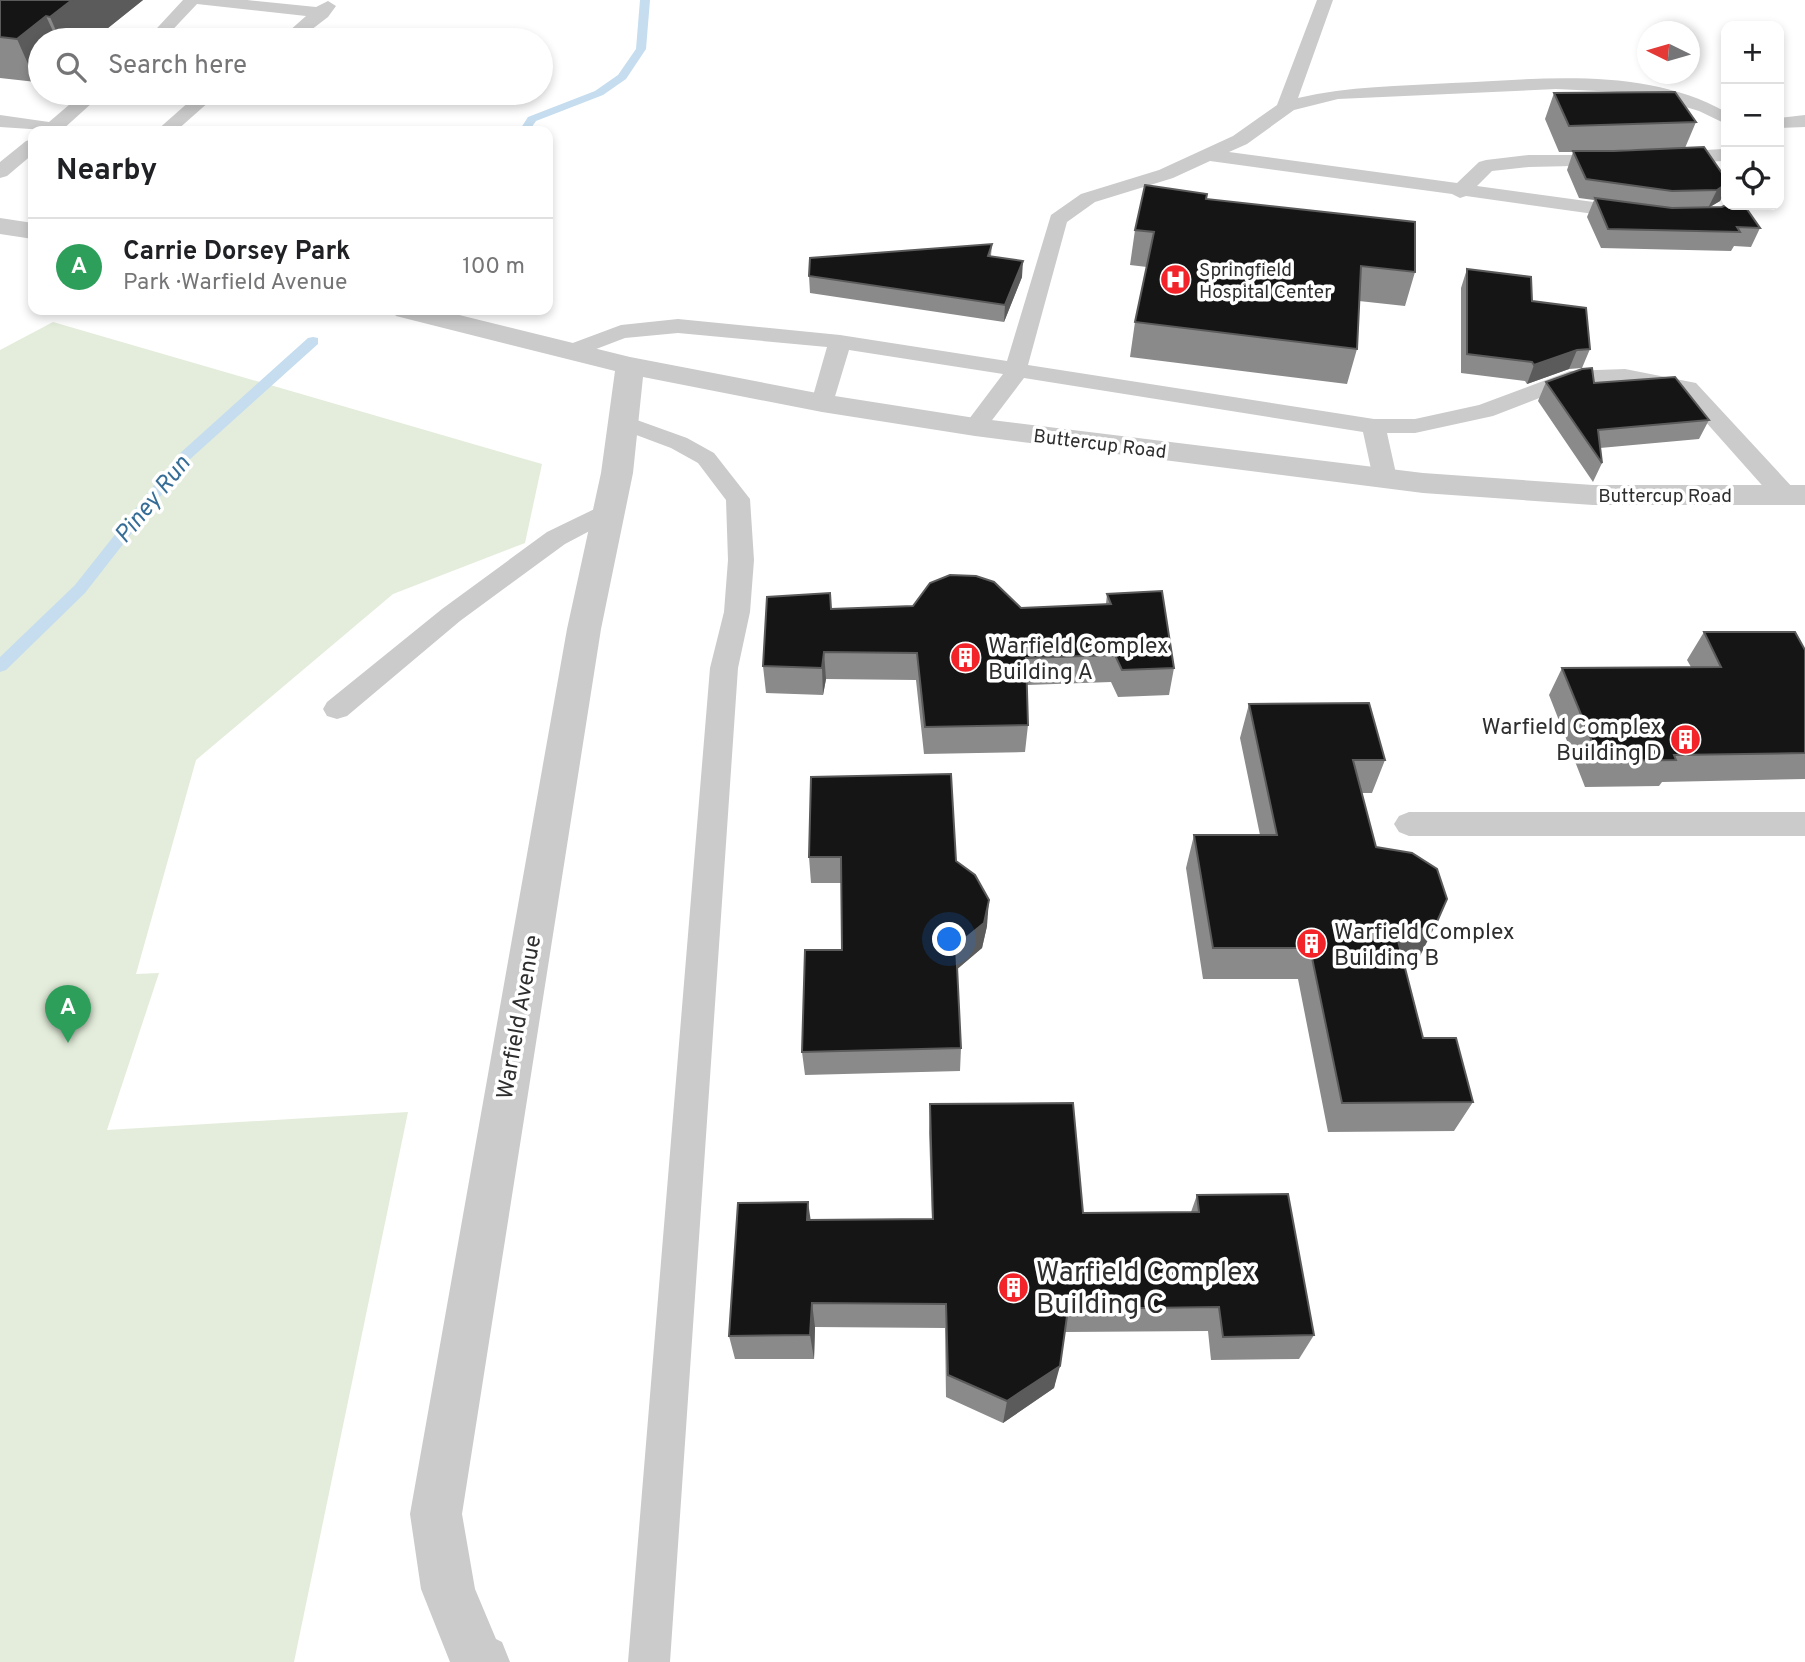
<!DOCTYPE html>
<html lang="en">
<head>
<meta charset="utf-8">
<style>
	body { margin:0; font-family:Overpass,sans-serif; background:#f2f2f2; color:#202124 }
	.controls { position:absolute; right:21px; top:21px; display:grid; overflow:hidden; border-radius:14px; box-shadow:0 4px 10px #0003 }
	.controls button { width:63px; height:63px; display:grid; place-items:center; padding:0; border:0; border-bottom:2px solid #e0e0e0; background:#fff; color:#202124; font:35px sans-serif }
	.compass { position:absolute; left:1637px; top:21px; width:63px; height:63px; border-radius:50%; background:#fff; box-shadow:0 4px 10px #0003; rotate:275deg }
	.you { position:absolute; left:950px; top:940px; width:24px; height:24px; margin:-18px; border:5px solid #fff; border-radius:50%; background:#1a73e8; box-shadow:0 0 0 10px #1a73e833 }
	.badge { display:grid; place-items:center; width:46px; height:46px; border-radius:50%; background:#0b8043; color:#fff; font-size:23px; font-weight:700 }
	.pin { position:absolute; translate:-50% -58px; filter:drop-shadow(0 2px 4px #0008) }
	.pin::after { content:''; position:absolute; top:37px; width:24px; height:21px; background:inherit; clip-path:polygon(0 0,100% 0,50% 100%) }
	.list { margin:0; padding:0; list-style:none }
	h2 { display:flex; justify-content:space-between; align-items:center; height:91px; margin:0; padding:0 28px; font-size:30px }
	h2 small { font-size:23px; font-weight:400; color:#757577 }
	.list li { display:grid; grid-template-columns:46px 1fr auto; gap:21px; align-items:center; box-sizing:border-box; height:98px; padding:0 28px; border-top:2px solid #e0e0e0 }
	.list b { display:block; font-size:26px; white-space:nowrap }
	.list p { margin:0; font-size:23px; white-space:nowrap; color:#757577 }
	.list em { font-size:23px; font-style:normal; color:#757577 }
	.icon { flex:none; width:38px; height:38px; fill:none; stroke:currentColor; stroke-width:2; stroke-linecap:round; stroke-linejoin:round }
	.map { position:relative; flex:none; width:1805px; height:1662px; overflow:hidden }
	.search { position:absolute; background:#fff; box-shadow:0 4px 10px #0003; left:28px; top:28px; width:525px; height:77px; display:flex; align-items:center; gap:18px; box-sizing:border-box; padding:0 24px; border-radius:38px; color:#757577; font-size:26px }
	.panel { position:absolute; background:#fff; box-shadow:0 4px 10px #0003; left:28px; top:126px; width:525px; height:189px; border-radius:14px }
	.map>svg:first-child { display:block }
	.green { fill:#e4eddb }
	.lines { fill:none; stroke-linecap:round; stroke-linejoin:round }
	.stream { fill:#c5ddee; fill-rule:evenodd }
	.service { fill:#cbcbcb; fill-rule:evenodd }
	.tertiary { fill:#cbcbcb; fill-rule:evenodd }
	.wall { fill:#8a8a8a; fill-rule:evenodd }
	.shaded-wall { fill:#5b5b5b }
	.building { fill:#151515; stroke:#5b5b5b; stroke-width:2 }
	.labels { text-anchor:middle; stroke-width:7; stroke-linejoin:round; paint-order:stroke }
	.far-poi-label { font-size:19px; fill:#2e2e2e; stroke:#fff; text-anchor:start }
	.far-street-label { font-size:19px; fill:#2e2e2e; stroke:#fff }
	.poi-label { font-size:23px; fill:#2e2e2e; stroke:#fff; text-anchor:start }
	.street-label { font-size:23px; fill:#2e2e2e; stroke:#fff }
	.water-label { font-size:24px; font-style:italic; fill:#366d97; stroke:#fff }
	.near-poi-label { font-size:28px; fill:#2e2e2e; stroke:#fff; text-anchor:start }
</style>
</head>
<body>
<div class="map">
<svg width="1805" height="1662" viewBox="0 0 1805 1662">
	<rect width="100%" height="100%" fill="#fff"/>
	<path class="green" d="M53,322L542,464L525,543L393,594L196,760L136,974L159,973L107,1130L408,1112L294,1662H0V350Z"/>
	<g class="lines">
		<g class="stream">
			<path d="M640,0H650L646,49L626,79L603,95L536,121L529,131H519L528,117L595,91L618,75L636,49Z"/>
			<path d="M313,337L318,338V344L188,461L85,593L6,670L0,672V657L75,585L178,455L308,338Z"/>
		</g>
		<g class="service">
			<path d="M183,0H247L316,7L328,1L336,6L328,17L298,40H279L306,16L197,4L163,40H146Z"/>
			<path d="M1317,0H1333L1298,98C1349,86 1400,86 1452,83C1541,79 1645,66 1726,112V124L1699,111L1639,93L1556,89L1338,99L1294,110L1247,144L1229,152L1457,183L1479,162L1486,160L1529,155H1610L1620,161L1617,165L1529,167L1492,171L1477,186L1630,207L1637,209L1640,213L1637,217L1630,219L1466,196L1460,198L1452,194L1210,161L1173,178L1095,202L1067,222L1028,365L1374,419H1415L1479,405L1570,371L1625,369L1696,383L1794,489L1797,495L1794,501L1785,503L1776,501L1680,393L1625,383L1573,385L1493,416L1415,433H1387L1397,478L1394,483L1385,486L1376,483L1373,478L1363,432L1024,378L983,432L975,434L967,432L963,427L1003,374L849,350L833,403L830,408H814L811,403L827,347L678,333L625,338L570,359L562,357L559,352L562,347L621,325L678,319L840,335L1007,361L1051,215L1081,194L1159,170L1233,136L1277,105Z"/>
			<path d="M83,93H103L61,131L0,127V115L49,122Z"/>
			<path d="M199,93H219L176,131H156Z"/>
			<path d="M1805,115V127L1779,128V118Z"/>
			<path d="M33,139V154L7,176L0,178V162L26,141Z"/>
			<path d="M1723,149L1726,150V160L1723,161L1670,164L1660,158L1670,152Z"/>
			<path d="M623,415L687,438L714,453L750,499L754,560L750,612L738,668L670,1662H628L710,668L724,612L728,560L726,500L698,463L671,448L615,427L611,422L615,417Z"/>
			<path d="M609,502L618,504L621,510L618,516L565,544L460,621L347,716L337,719L327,716L323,709L327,702L442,609L547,532Z"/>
			<path d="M1409,812H1805V836H1409L1399,832L1394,824L1399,816Z"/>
		</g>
		<g class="tertiary">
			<path d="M0,218L33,223V239L0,234Z"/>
			<path d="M392,310H439L630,357L822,394L975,418L1423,473L1593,485H1805V505H1593L1423,493L975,436L822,412L643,377L633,473L601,629L462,1514L475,1589L496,1639L502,1642L510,1662H450L421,1589L410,1514L567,629L601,473L615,371L396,316Z"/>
		</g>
	</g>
	<g class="wall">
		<path d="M0,0H143L93,40H40L36,82L0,78Z"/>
		<path d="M1554,93L1696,122L1685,148L1726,179V189L1720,201L1710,207L1760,228L1751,247L1734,246L1731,251L1601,248L1587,217L1594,200L1579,198L1567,170L1573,152H1559L1545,119ZM1651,149L1614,151H1592Z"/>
		<path d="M1206,199L1415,272L1405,306L1359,301L1357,349L1347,384L1130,357L1135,322L1147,267L1130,265L1135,230Z"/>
		<path d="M992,244L991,256L1022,277L1004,322L810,293L809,276Z"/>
		<path d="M1467,269L1532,301L1590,349L1582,368L1569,369L1527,384L1525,381L1461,373V288Z"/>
		<path d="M1546,382L1594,383L1709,420L1699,439L1600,448L1602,463L1593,482L1538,401Z"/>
		<path d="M1107,594L1174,668L1169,695L1118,697L1111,682L1027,685L1028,725L1025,752L924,754L916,680L826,679L823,695L766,693L763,666L831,609L1021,608L1106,604Z"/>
		<path d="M1704,632L1805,650V779L1662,782L1659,786L1585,787L1549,695L1562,668L1691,667L1687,660Z"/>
		<path d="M1249,704L1385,760L1372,793H1362L1376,847L1420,956L1403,962L1423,1038L1473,1102L1454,1131L1328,1132L1298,979H1203L1186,868L1194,835H1260L1240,738Z"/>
		<path d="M811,777L956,861L987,926L982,948L957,969L961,1048L960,1071L805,1075L802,1052L842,950V883H811L809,857Z"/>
		<path d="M930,1104L1083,1213L1191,1212L1197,1195L1314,1335L1299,1359L1211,1360L1208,1331L1065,1332L1054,1388L1003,1423L946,1397L945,1328L815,1327L814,1359H735L729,1336L811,1220L932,1219L929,1133Z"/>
	</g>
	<g class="shaded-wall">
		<path d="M72,0H143L93,40H60L50,17Z"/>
		<path d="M46,16L57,40H40V79L36,82L17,39Z"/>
		<path d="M1726,184V189L1720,201L1708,208L1717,190Z"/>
		<path d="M1023,261L1022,277L1004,322L1005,305Z"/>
		<path d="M1577,350L1569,369L1527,384L1534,365Z"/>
		<path d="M824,652L826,679L823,695L822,668Z"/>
		<path d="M989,900L987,926L982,948L955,971L956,946Z"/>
		<path d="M1436,924L1420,956L1382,969L1397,937Z"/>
		<path d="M808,1202L812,1229L807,1220Z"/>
		<path d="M812,1303L815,1327L814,1359L810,1335Z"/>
		<path d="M1060,1366L1054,1388L1003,1423L1007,1401Z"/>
	</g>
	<g class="building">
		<path d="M0,0H72L50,17L46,16L17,39L0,37Z"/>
		<path d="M1675,92L1696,122L1569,126L1554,93Z"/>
		<path d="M1704,147L1726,179V184L1717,190L1672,191L1586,179L1573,151H1614Z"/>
		<path d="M1145,185L1207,194L1206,199L1415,222V272L1361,266L1357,349L1135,322L1154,232L1135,230Z"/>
		<path d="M1595,198L1672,208L1722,207L1726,205H1744L1760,228L1737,227L1740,232L1608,229Z"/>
		<path d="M992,244L988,256L1023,261L1005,305L809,276L810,258Z"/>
		<path d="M1467,269L1531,277L1532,301L1586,308L1590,349L1577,350L1534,365L1532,362L1467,354Z"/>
		<path d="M1592,368L1594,383L1675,377L1709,420L1598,430L1602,463L1546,382L1582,369Z"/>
		<path d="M950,575L976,576L994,582L1021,608L1111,604L1107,594L1162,591L1174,668L1122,670L1115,655L1026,658L1028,725L925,727L917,653L824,652L822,668L763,666L767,597L830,593L831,609L913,606L930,583Z"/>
		<path d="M1704,632H1795L1805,650V753L1674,755L1676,760L1600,761L1562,668L1721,667Z"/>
		<path d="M1369,703L1385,760H1353L1376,847L1412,853L1437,869L1447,899L1436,924L1397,937L1423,1038H1456L1473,1102L1342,1103L1310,948H1213L1194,835H1277L1249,704Z"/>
		<path d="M951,774L956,861L975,875L989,900L984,923L956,946L961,1048L802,1052L805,950H842L841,857H809L811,777Z"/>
		<path d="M1073,1103L1083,1213L1199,1212L1197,1195L1288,1194L1314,1335L1223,1337L1219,1307L1068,1309L1060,1366L1007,1401L948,1375L946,1304L812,1303L810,1335L729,1336L738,1203L808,1202L807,1220L933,1219L930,1104Z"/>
	</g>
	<defs>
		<symbol id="hospital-disc" viewBox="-11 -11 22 22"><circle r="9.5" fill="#f3232a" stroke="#fff"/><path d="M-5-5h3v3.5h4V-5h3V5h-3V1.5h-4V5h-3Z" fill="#fff"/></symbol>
		<symbol id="building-disc" viewBox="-11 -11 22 22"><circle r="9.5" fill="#f3232a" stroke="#fff"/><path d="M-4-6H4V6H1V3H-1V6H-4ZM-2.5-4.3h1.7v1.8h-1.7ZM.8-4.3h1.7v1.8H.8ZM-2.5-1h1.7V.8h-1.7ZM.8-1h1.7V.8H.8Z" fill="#fff"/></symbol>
	</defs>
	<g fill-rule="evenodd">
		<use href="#hospital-disc" x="1158" y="262" width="35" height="35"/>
		<use href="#building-disc" x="948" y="640" width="35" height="35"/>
		<use href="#building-disc" x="1668" y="722" width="35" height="35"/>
		<use href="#building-disc" x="1294" y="926" width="35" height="35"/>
		<use href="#building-disc" x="996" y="1270" width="35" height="35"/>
	</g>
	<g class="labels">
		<g class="far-poi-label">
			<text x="1199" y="276">Springfield<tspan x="1199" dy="22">Hospital Center</tspan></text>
		</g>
		<g class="far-street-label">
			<text transform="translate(1100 443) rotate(7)" y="7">Buttercup Road</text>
			<text x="1665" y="502">Buttercup Road</text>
		</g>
		<g class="poi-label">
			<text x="988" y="653">Warfield Complex<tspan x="988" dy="26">Building A</tspan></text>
			<text x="1662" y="734" text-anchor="end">Warfield Complex<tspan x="1662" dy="26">Building D</tspan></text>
			<text x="1334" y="939">Warfield Complex<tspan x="1334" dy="26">Building B</tspan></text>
		</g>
		<g class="street-label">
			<text transform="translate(518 1017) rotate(-80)" y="8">Warfield Avenue</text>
		</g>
		<g class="water-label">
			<text transform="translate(152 499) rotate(-51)" y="8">Piney Run</text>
		</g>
		<g class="near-poi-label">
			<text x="1036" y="1281">Warfield Complex<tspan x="1036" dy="32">Building C</tspan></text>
		</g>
	</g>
</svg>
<div class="controls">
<button>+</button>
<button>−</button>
<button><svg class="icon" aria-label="locate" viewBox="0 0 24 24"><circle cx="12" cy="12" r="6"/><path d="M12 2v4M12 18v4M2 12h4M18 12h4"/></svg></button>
</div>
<svg class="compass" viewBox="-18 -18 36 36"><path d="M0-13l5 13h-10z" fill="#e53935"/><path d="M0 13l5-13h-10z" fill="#757577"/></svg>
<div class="you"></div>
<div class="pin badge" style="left:68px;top:1043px;background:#2e9e5b">A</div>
<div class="search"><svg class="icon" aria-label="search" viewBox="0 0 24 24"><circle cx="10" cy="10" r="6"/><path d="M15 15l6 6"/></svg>Search here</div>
<section class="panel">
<h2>Nearby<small></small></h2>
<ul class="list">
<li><span class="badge" style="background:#2e9e5b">A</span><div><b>Carrie Dorsey Park</b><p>Park · Warfield Avenue</p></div><em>100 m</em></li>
</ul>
</section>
</div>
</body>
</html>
